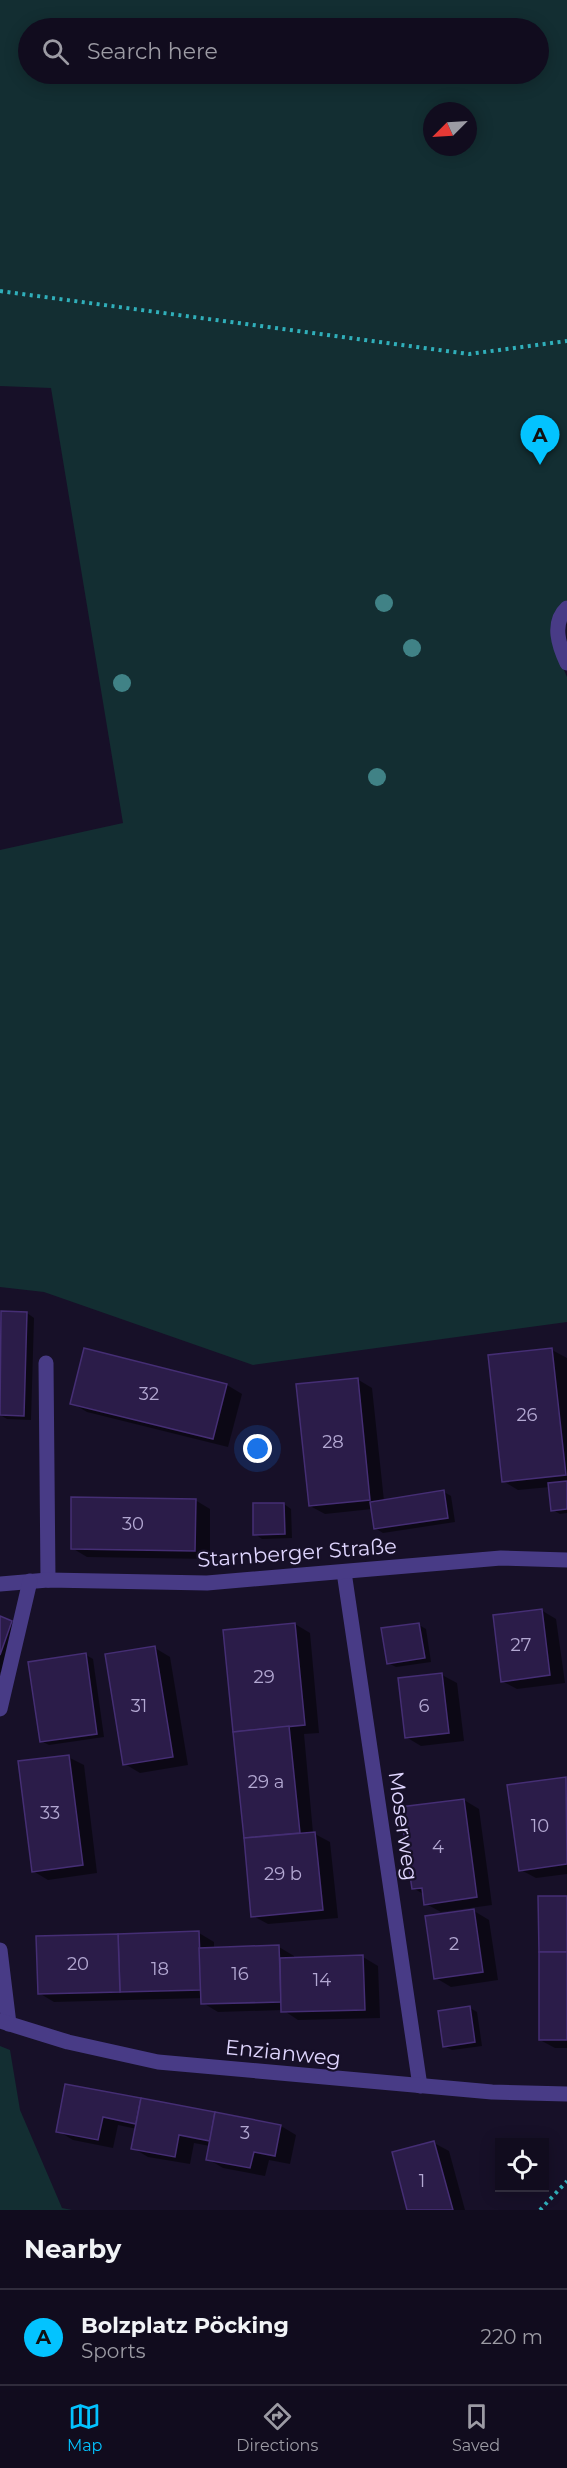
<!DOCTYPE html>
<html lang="en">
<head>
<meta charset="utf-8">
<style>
	body { margin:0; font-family:Montserrat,sans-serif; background:#1e1a2b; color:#f1f3f6 }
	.controls { position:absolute; right:18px; bottom:18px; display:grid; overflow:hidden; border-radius:0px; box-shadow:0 3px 15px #0003 }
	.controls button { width:54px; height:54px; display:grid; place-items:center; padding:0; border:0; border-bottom:2px solid #302c3c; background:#110c1e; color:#f1f3f6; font:30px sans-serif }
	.compass { position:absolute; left:423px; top:102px; width:54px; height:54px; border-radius:50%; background:#110c1e; box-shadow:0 3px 15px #0003; rotate:246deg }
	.you { position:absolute; left:258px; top:1449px; width:21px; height:21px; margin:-15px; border:4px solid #fff; border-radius:50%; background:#1a73e8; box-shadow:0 0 0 9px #1a73e833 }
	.badge { display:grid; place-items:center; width:39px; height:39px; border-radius:50%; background:#03c3ff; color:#111; font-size:20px; font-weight:700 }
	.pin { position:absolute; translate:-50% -50px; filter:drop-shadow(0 2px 3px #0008) }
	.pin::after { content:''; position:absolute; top:32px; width:21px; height:18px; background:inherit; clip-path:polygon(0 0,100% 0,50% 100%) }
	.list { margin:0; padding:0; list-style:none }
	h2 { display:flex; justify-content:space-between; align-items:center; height:78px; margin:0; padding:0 24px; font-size:26px }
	h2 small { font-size:20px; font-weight:400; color:#9c9ba4 }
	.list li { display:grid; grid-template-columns:39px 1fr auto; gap:18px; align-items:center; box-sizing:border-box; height:96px; padding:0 24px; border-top:2px solid #302c3c }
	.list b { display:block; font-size:22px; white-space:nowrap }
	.list p { margin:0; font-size:20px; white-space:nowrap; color:#9c9ba4 }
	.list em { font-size:20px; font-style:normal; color:#9c9ba4 }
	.icon { flex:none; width:33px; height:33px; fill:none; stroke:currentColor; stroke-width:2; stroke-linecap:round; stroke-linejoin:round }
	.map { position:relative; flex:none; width:567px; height:2210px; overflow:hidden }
	.search { position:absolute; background:#110c1e; box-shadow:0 3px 15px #0003; left:18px; right:18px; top:18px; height:66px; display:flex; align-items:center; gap:15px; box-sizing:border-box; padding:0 21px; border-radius:33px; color:#9c9ba4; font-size:22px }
	.sheet { height:174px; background:#110c1e }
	nav { display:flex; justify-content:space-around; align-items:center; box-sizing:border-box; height:84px; border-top:2px solid #302c3c; background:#110c1e; font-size:16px; color:#9c9ba4 }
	nav a { display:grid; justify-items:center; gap:3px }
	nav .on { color:#03c3ff }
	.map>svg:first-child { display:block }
	.green { fill:#132e32; fill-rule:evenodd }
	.shadow { fill:#0007 }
	.building { fill:#2b1c49; stroke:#452e74; stroke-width:1.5 }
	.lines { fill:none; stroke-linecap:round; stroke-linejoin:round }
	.path { stroke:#30afba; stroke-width:4; stroke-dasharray:3 4.5; stroke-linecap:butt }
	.minor { stroke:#483b86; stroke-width:15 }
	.tree { fill:#408286 }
	.labels { text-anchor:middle; stroke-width:4.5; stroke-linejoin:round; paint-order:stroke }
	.number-label { font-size:18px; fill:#b3a8d2 }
	.street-label { font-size:21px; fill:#e0d6ff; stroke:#171028 }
</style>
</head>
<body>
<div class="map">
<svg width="567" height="2210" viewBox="0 0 567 2210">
	<rect width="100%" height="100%" fill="#171028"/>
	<g class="green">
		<path d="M0,0H567V600L555,612L552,642L567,677V1322L253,1365L44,1292L0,1287V850L123,823L51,388L0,386ZM28,28H538V74H28ZM432,111H468V147H432Z"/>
		<path d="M0,2046L10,2050L20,2110L62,2208L72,2210H0Z"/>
	</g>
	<g class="shadow">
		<path d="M3,1312L27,1313L34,1318L31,1420L7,1419L0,1415Z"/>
		<path d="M552,1350L567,1358V1513L560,1514L553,1510L550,1487L518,1490L503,1481Z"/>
		<path d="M357,1379L372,1388L384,1501L444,1492L451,1496L455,1522L383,1533L375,1528L372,1509L325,1514L310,1506Z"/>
		<path d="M227,1385L242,1394L228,1447L87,1412L72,1403Z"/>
		<path d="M195,1500L210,1509V1559L87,1557L72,1548Z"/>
		<path d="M284,1504L291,1509L292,1538L262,1539L255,1534Z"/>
		<path d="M541,1610L556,1619L565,1683L517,1689L502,1681Z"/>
		<path d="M0,1618L19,1626L3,1673L0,1672Z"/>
		<path d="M295,1624L310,1633L319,1733L304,1734L313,1833L330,1842L338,1918L268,1924L253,1916L225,1631Z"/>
		<path d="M419,1625L426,1629L431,1662L396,1667L388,1663Z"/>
		<path d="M155,1648L170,1657L188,1765L140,1773L125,1764Z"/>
		<path d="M86,1655L93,1659L104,1737L49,1745L41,1741Z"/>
		<path d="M442,1675L457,1683L464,1741L421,1746L406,1737Z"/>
		<path d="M68,1757L84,1765L97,1873L48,1880L33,1871Z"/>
		<path d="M565,1779L567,1874L536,1878L521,1870Z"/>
		<path d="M464,1800L479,1809L492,1905L441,1912L426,1904L425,1895L413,1888Z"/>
		<path d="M567,1897V2048H555L540,2040Z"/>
		<path d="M474,1911L489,1920L498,1980L451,1987L436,1978Z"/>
		<path d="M199,1933L214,1942V1949L279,1947L294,1956V1959L363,1957L378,1966L380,2018L298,2020L283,2010L218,2012L203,2003V1998L54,2002L39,1993Z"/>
		<path d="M470,2008L477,2012L482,2046L452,2050L444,2046Z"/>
		<path d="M66,2085L281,2126L296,2135L290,2164L269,2160L265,2176L223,2168L208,2159L210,2146L194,2143L190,2164L148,2157L133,2148L137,2129L118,2125L113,2148L73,2140L58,2131Z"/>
		<path d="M434,2143L449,2151L465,2210H409Z"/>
	</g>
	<g class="building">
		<path d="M1,1311L27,1312L24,1416L0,1415Z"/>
		<path d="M84,1348L227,1384L213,1439L70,1404Z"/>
		<path d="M552,1348L566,1475L502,1482L488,1355Z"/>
		<path d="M358,1378L370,1500L309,1506L296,1384Z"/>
		<path d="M567,1481V1509L551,1511L548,1483Z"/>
		<path d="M444,1490L448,1518L374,1529L370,1502Z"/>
		<path d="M71,1497L196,1499L195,1551L71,1549Z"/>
		<path d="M253,1503H284L285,1534L253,1535Z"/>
		<path d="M542,1609L550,1675L501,1682L493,1615Z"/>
		<path d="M0,1616L12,1621L0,1655Z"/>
		<path d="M295,1623L305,1725L233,1732L223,1630Z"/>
		<path d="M419,1623L425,1658L387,1664L381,1628Z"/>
		<path d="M155,1646L173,1757L123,1765L105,1654Z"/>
		<path d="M86,1653L97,1734L40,1742L28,1662Z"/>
		<path d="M442,1673L449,1733L405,1738L398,1678Z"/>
		<path d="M289,1726L300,1833L244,1838L233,1732Z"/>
		<path d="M69,1755L83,1865L32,1872L18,1761Z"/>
		<path d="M566,1777L567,1864L519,1871L507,1785Z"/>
		<path d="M464,1799L477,1897L424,1905L422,1888L412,1889L400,1807Z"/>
		<path d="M315,1832L323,1910L251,1917L244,1838Z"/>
		<path d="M538,1896H567V1952H539Z"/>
		<path d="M474,1909L483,1972L434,1979L425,1916Z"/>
		<path d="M199,1931L201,1990L120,1992L118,1934Z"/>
		<path d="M118,1934L120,1992L38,1994L36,1936Z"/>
		<path d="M279,1945L281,2002L201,2004L199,1948Z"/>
		<rect x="539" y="1952" width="28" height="88"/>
		<path d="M363,1955L365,2010L281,2012L280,1958Z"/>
		<path d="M470,2006L475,2042L443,2047L438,2011Z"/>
		<path d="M65,2084L141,2098L136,2124L103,2117L98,2140L56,2132Z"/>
		<path d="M141,2098L215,2112L210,2141L179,2135L175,2157L131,2149Z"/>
		<path d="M215,2112L281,2125L275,2156L254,2152L250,2168L206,2160Z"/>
		<path d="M434,2141L453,2210H407L392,2152Z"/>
	</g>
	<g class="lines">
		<g class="path">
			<path d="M0,291L469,354L567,341"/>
			<path d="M540,2210L567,2181"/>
		</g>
		<g class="minor">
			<path d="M567,608C551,623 559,646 567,663"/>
			<path d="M46,1363L48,1580"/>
			<path d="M344,1572L420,2086"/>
			<path d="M0,1584L48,1580L207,1583L501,1558L567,1560"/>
			<path d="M0,1709L30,1581"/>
			<path d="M0,1950L9,2024"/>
			<path d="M0,2021L68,2042L158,2062L492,2092L567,2094"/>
		</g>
	</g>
	<g class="tree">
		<circle cx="384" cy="603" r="9"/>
		<circle cx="412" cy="648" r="9"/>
		<circle cx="122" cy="683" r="9"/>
		<circle cx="377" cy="777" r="9"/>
	</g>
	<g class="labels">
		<g class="number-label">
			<text x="149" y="1400">32</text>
			<text x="527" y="1421">26</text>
			<text x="333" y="1448">28</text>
			<text x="133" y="1530">30</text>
			<text x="521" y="1651">27</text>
			<text x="264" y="1683">29</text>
			<text x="139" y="1712">31</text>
			<text x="424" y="1712">6</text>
			<text x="266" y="1788">29 a</text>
			<text x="50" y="1819">33</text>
			<text x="540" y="1832">10</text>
			<text x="438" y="1853">4</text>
			<text x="283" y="1880">29 b</text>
			<text x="454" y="1950">2</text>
			<text x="78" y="1970">20</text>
			<text x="160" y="1975">18</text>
			<text x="240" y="1980">16</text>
			<text x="322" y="1986">14</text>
			<text x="245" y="2139">3</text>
			<text x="422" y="2187">1</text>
		</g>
		<g class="street-label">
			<text transform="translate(297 1553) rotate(-4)" y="7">Starnberger Straße</text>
			<text transform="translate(403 1826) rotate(82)" y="7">Moserweg</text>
			<text transform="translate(283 2053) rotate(6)" y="7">Enzianweg</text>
		</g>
	</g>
</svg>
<div class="controls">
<button><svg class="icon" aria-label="locate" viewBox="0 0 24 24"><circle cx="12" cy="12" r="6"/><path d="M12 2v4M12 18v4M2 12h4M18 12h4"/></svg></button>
</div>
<svg class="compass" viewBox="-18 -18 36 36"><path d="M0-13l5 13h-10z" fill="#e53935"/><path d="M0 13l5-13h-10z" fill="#9c9ba4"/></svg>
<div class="you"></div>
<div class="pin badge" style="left:540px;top:465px">A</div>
<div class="search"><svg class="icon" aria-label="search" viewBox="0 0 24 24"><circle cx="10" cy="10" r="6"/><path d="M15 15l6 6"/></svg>Search here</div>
</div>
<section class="sheet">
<h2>Nearby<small></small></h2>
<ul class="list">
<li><span class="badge">A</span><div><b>Bolzplatz Pöcking</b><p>Sports</p></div><em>220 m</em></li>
</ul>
</section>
<nav>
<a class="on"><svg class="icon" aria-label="map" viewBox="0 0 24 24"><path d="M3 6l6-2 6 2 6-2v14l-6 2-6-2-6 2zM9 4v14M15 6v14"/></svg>Map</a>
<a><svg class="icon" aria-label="directions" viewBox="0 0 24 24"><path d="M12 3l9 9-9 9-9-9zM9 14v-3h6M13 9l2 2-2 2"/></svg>Directions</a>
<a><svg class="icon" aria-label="saved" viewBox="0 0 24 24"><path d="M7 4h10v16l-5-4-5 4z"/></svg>Saved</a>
</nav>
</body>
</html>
